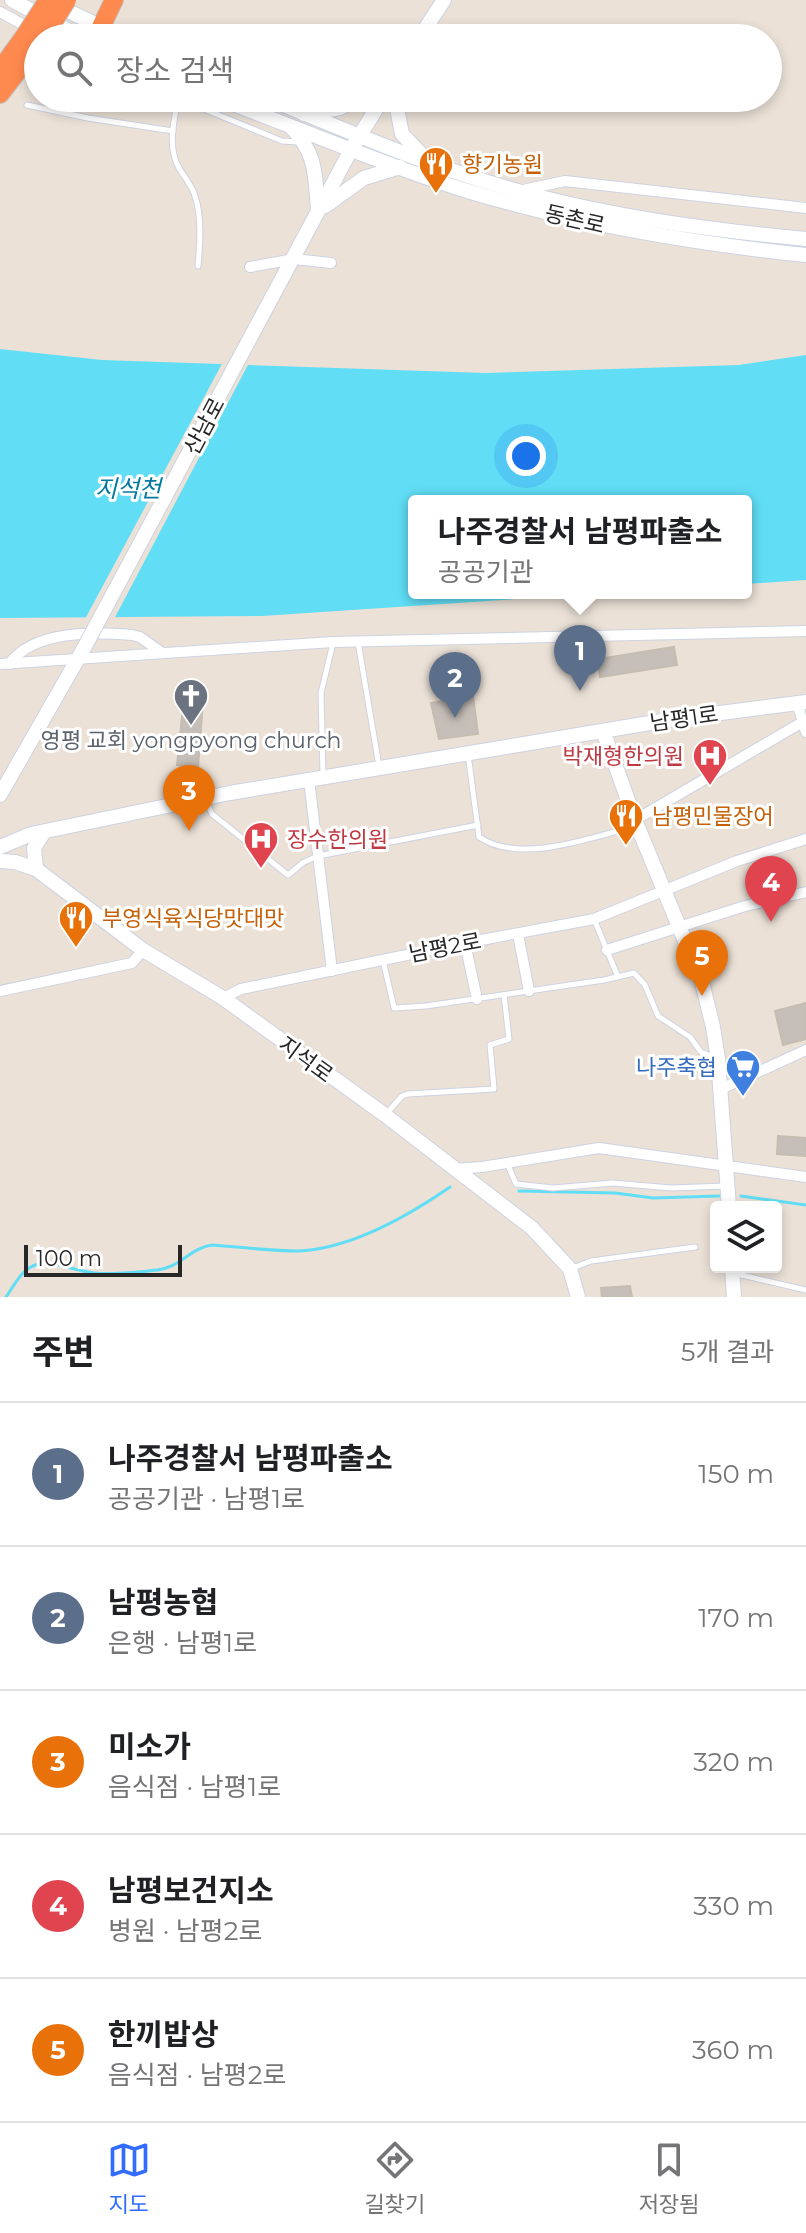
<!DOCTYPE html>
<html lang="ko">
<head>
<meta charset="utf-8">
<style>
	body { margin:0; font-family:Montserrat,"Noto Sans KR",sans-serif; background:#f2f2f2; color:#202124 }
	.controls { position:absolute; right:24px; bottom:24px; display:grid; overflow:hidden; border-radius:8px; box-shadow:0 4px 12px #0003 }
	.controls button { width:72px; height:72px; display:grid; place-items:center; padding:0; border:0; border-bottom:2px solid #e0e0e0; background:#fff; color:#202124; font:40px sans-serif }
	.scale { position:absolute; left:24px; bottom:20px; width:158px; box-sizing:border-box; padding-left:8px; border:4px solid #272727; border-top:0; font-size:22px; line-height:28px; white-space:nowrap; color:#272727; -webkit-text-stroke:6px #fff; paint-order:stroke }
	.you { position:absolute; left:526px; top:456px; width:28px; height:28px; margin:-20px; border:6px solid #fff; border-radius:50%; background:#1a73e8; box-shadow:0 0 0 12px #1a73e833 }
	.badge { display:grid; place-items:center; width:52px; height:52px; border-radius:50%; background:#316cff; color:#fff; font-size:26px; font-weight:700 }
	.pin { position:absolute; translate:-50% -66px; filter:drop-shadow(0 2px 4px #0008) }
	.pin::after { content:''; position:absolute; top:42px; width:28px; height:24px; background:inherit; clip-path:polygon(0 0,100% 0,50% 100%) }
	.popup { position:absolute; left:408px; top:495px; width:344px; height:104px; box-sizing:border-box; display:grid; place-content:center; border-radius:8px; background:#fff; filter:drop-shadow(0 2px 6px #0005); font-size:26px; white-space:nowrap; color:#757577 }
	.popup b { font-size:30px; color:#202124 }
	.popup::after { content:''; position:absolute; left:50%; top:100%; margin-left:-16px; border:16px solid transparent; border-top-color:#fff }
	.list { margin:0; padding:0; list-style:none }
	h2 { display:flex; justify-content:space-between; align-items:center; height:104px; margin:0; padding:0 32px; font-size:34px }
	h2 small { font-size:26px; font-weight:400; color:#757577 }
	.list li { display:grid; grid-template-columns:52px 1fr auto; gap:24px; align-items:center; box-sizing:border-box; height:144px; padding:0 32px; border-top:2px solid #e0e0e0 }
	.list b { display:block; font-size:30px; white-space:nowrap }
	.list p { margin:0; font-size:26px; white-space:nowrap; color:#757577 }
	.list em { font-size:26px; font-style:normal; color:#757577 }
	.icon { flex:none; width:44px; height:44px; fill:none; stroke:currentColor; stroke-width:2; stroke-linecap:round; stroke-linejoin:round }
	.map { position:relative; flex:none; width:806px; height:1297px; overflow:hidden }
	.search { position:absolute; background:#fff; box-shadow:0 4px 12px #0003; left:24px; right:24px; top:24px; height:88px; display:flex; align-items:center; gap:20px; box-sizing:border-box; padding:0 28px; border-radius:44px; color:#757577; font-size:30px }
	.sheet { height:824px; background:#fff }
	nav { display:flex; justify-content:space-around; align-items:center; box-sizing:border-box; height:112px; border-top:2px solid #e0e0e0; background:#fff; font-size:22px; color:#757577 }
	nav a { display:grid; justify-items:center; gap:4px }
	nav .on { color:#316cff }
	.map>svg:first-child { display:block }
	.water { fill:#61def6 }
	.pier { fill:#ebe1d7 }
	.lines { fill:none; stroke-linecap:round; stroke-linejoin:round }
	.stream { stroke:#61def6; stroke-width:3 }
	.building { fill:#c6beb8; stroke:#c6bdb1; stroke-width:2 }
	.lane-casing { stroke:#cdd3e2; stroke-width:7 }
	.street-casing { stroke:#cdd3e2; stroke-width:12 }
	.secondary-casing { stroke:#cdd3e2; stroke-width:16 }
	.highway-casing { stroke:#c3c3c3; stroke-width:20 }
	.lane { stroke:#fff; stroke-width:5 }
	.street { stroke:#fff; stroke-width:10 }
	.secondary { stroke:#fff; stroke-width:14 }
	.highway { stroke:#ff8a4f; stroke-width:18 }
	.secondary-bridge-casing { stroke:#cdd3e2; stroke-width:16; stroke-linecap:butt }
	.highway-bridge-casing { stroke:#c3c3c3; stroke-width:20; stroke-linecap:butt }
	.secondary-bridge { stroke:#fff; stroke-width:14 }
	.highway-bridge { stroke:#ff8a4f; stroke-width:18 }
	.labels { text-anchor:middle; stroke-width:6; stroke-linejoin:round; paint-order:stroke }
	.food-label { font-size:22px; fill:#c56008; stroke:#fff; text-anchor:start }
	.street-label { font-size:22px; fill:#272727; stroke:#fff }
	.worship-label { font-size:22px; fill:#5b616d; stroke:#fff }
	.health-label { font-size:22px; fill:#be3a42; stroke:#fff; text-anchor:end }
	.shop-label { font-size:22px; fill:#366cbe; stroke:#fff; text-anchor:end }
	.water-label { font-size:24px; font-style:italic; fill:#04799f; stroke:#fff }
</style>
</head>
<body>
<div class="map">
<svg width="806" height="1297" viewBox="0 0 806 1297">
	<rect width="100%" height="100%" fill="#ebe1d7"/>
	<path class="water" d="M0,349L102,360L485,373L739,365L806,355V580L746,584V501H414V593H607L262,616L0,618Z"/>
	<path class="pier" d="M224,360L250,361L113,621H84Z"/>
	<g class="lines">
		<g class="stream">
			<path d="M519,1191L615,1193L653,1198L719,1196"/>
			<path d="M741,1196L806,1205"/>
			<path d="M6,1297C14,1286 21,1270 35,1265C52,1259 76,1272 95,1273C115,1275 137,1272 157,1270C180,1268 190,1248 212,1245C240,1247 270,1251 298,1251C350,1249 408,1216 450,1187"/>
		</g>
	</g>
	<g class="building">
		<path d="M674,647L677,665L600,677L598,659Z"/>
		<path d="M185,688H204L198,768L177,765Z"/>
		<path d="M473,696L478,734L439,739L431,703Z"/>
		<path d="M806,1003V1039L783,1045L775,1011Z"/>
		<path d="M778,1136L806,1138V1156L777,1154Z"/>
		<path d="M630,1286L632,1297H602L601,1288Z"/>
	</g>
	<g class="lines">
		<defs>
			<g id="lane">
				<path d="M177,98L282,141L299,142"/>
				<path d="M178,99C174,121 167,147 179,168C184,177 192,185 195,196C202,217 200,243 198,266"/>
				<path d="M27,105L88,118L173,131"/>
				<path d="M358,642L379,766"/>
				<path d="M468,754L479,837C520,865 593,837 636,826"/>
				<path d="M323,775L321,693L333,643"/>
				<path d="M205,800L212,814L288,875L304,862L318,856L478,825"/>
				<path d="M594,919L618,977"/>
				<path d="M383,960L394,1008L426,1006L604,980L634,973L645,985L658,1016L690,1037L701,1052L713,1057"/>
				<path d="M387,1113L402,1096L408,1094L494,1089L490,1045L509,1039L504,995"/>
				<path d="M507,1163L516,1184L553,1188L613,1183L671,1188L726,1186"/>
				<path d="M570,1269L591,1261L695,1247"/>
				<path d="M733,1273L806,1290"/>
			</g>
			<g id="street">
				<path d="M0,12L33,30"/>
				<path d="M523,190L565,181L806,208"/>
				<path d="M250,267L294,259L331,263"/>
				<path d="M0,664L333,642L806,631"/>
				<path d="M9,664C34,630 93,632 132,635L140,637L161,652"/>
				<path d="M797,703L806,732"/>
				<path d="M309,780L332,971"/>
				<path d="M635,820L806,720"/>
				<path d="M518,934L529,991"/>
				<path d="M465,943L477,999"/>
				<path d="M607,950L745,906L806,892"/>
				<path d="M0,991L132,963L143,950"/>
				<path d="M223,998L241,989L465,943L594,919L737,861L806,839"/>
				<path d="M721,1089L806,1050"/>
				<path d="M454,1169L482,1167L599,1148L806,1177"/>
			</g>
			<g id="secondary">
				<path d="M12,0L82,38"/>
				<path d="M53,4L125,38"/>
				<path d="M419,38L444,0"/>
				<path d="M217,98C298,128 379,163 461,189C574,224 689,243 806,255"/>
				<path d="M267,98C349,132 431,167 518,191C611,217 710,230 806,239"/>
				<path d="M395,98L402,134L425,158"/>
				<path d="M304,114L340,108L361,98"/>
				<path d="M291,127C317,154 315,175 318,210"/>
				<path d="M325,206L364,178L400,167"/>
				<path d="M286,271L352,148L383,98"/>
				<path d="M603,731L637,825L702,982L713,1027L718,1059L729,1207"/>
				<path d="M0,795L84,648"/>
				<path d="M0,847L31,834L230,793L674,719L806,702"/>
				<path d="M0,861L15,862L36,869L143,950L223,998L385,1115L532,1228L570,1269L578,1297"/>
				<path d="M36,869L34,848L44,832"/>
				<path d="M732,1267L734,1297"/>
			</g>
			<g id="highway">
				<path d="M101,27L114,0"/>
				<path d="M0,70L26,34"/>
				<path d="M0,94L38,45"/>
			</g>
		</defs>
		<use href="#lane" class="lane-casing"/>
		<use href="#street" class="street-casing"/>
		<use href="#secondary" class="secondary-casing"/>
		<use href="#highway" class="highway-casing"/>
		<use href="#lane" class="lane"/>
		<use href="#street" class="street"/>
		<use href="#secondary" class="secondary"/>
		<use href="#highway" class="highway"/>
		<defs>
			<path id="secondary-bridge" d="M84,648L286,271"/>
			<g id="highway-bridge">
				<path d="M26,34L48,0"/>
				<path d="M43,38L67,0"/>
			</g>
		</defs>
		<use href="#secondary-bridge" class="secondary-bridge-casing"/>
		<use href="#highway-bridge" class="highway-bridge-casing"/>
		<use href="#secondary-bridge" class="secondary-bridge"/>
		<use href="#highway-bridge" class="highway-bridge"/>
	</g>
	<defs>
		<symbol id="restaurant-pin" viewBox="-11 -11 22 30"><path d="M0 17L-7.5 6A9.5 9.5 0 1 1 7.5 6Z" fill="#e8710a" stroke="#fff"/><path d="M-5-6h1v4h1v-4h1v4h1v-4h1v5L-1.5 .5V6h-2V.5L-5-1ZM5-6V6H3V1.5H1.5Q1.5-4 5-6Z" fill="#fff"/></symbol>
		<symbol id="church-pin" viewBox="-11 -11 22 30"><path d="M0 17L-7.5 6A9.5 9.5 0 1 1 7.5 6Z" fill="#6b7280" stroke="#fff"/><path d="M-1.2-6h2.4v3.5h3.3v2.4h-3.3V6h-2.4V-.1h-3.3v-2.4h3.3Z" fill="#fff"/></symbol>
		<symbol id="hospital-pin" viewBox="-11 -11 22 30"><path d="M0 17L-7.5 6A9.5 9.5 0 1 1 7.5 6Z" fill="#e0444e" stroke="#fff"/><path d="M-5-5h3v3.5h4V-5h3V5h-3V1.5h-4V5h-3Z" fill="#fff"/></symbol>
		<symbol id="supermarket-pin" viewBox="-11 -11 22 30"><path d="M0 17L-7.5 6A9.5 9.5 0 1 1 7.5 6Z" fill="#3f7fe0" stroke="#fff"/><path d="M-6-5.5h2.5l.6 2H6L4.5 2H-2.5L-4.4-4H-6ZM-1.5 3.2a1.3 1.3 0 1 0 .1 0ZM3 3.2a1.3 1.3 0 1 0 .1 0Z" fill="#fff"/></symbol>
	</defs>
	<g fill-rule="evenodd">
		<use href="#restaurant-pin" x="416" y="144" width="40" height="54"/>
		<use href="#church-pin" x="171" y="676" width="40" height="54"/>
		<use href="#hospital-pin" x="690" y="736" width="40" height="54"/>
		<use href="#restaurant-pin" x="606" y="796" width="40" height="54"/>
		<use href="#hospital-pin" x="241" y="819" width="40" height="54"/>
		<use href="#restaurant-pin" x="56" y="898" width="40" height="54"/>
		<use href="#supermarket-pin" x="723" y="1047" width="40" height="54"/>
	</g>
	<g class="labels">
		<g class="food-label">
			<text x="462" y="172">향기농원</text>
			<text x="652" y="824">남평민물장어</text>
			<text x="102" y="926">부영식육식당맛대맛</text>
		</g>
		<g class="street-label">
			<text transform="translate(575 219) rotate(13)" y="8">동촌로</text>
			<text transform="translate(204 426) rotate(-62)" y="8">산남로</text>
			<text transform="translate(684 718) rotate(-8)" y="8">남평1로</text>
			<text transform="translate(445 947) rotate(-11)" y="8">남평2로</text>
			<text transform="translate(306 1059) rotate(36)" y="8">지석로</text>
		</g>
		<g class="worship-label">
			<text x="191" y="748">영평 교회 yongpyong church</text>
		</g>
		<g class="health-label">
			<text x="684" y="764">박재형한의원</text>
			<text x="287" y="847" text-anchor="start">장수한의원</text>
		</g>
		<g class="shop-label">
			<text x="717" y="1075">나주축협</text>
		</g>
		<g class="water-label">
			<text x="128" y="497">지석천</text>
		</g>
	</g>
</svg>
<div class="controls">
<button><svg class="icon" aria-label="layers" viewBox="0 0 24 24"><path d="M12 4l9 5-9 5-9-5zM3 14l9 5 9-5"/></svg></button>
</div>
<div class="scale">100 m</div>
<div class="you"></div>
<div class="pin badge" style="left:580px;top:691px;background:#5c6f8a">1</div>
<div class="popup"><b>나주경찰서 남평파출소</b>공공기관</div>
<div class="pin badge" style="left:455px;top:718px;background:#5c6f8a">2</div>
<div class="pin badge" style="left:189px;top:831px;background:#e8710a">3</div>
<div class="pin badge" style="left:771px;top:922px;background:#e0444e">4</div>
<div class="pin badge" style="left:702px;top:996px;background:#e8710a">5</div>
<div class="search"><svg class="icon" aria-label="search" viewBox="0 0 24 24"><circle cx="10" cy="10" r="6"/><path d="M15 15l6 6"/></svg>장소 검색</div>
</div>
<section class="sheet">
<h2>주변<small>5개 결과</small></h2>
<ul class="list">
<li><span class="badge" style="background:#5c6f8a">1</span><div><b>나주경찰서 남평파출소</b><p>공공기관 · 남평1로</p></div><em>150 m</em></li>
<li><span class="badge" style="background:#5c6f8a">2</span><div><b>남평농협</b><p>은행 · 남평1로</p></div><em>170 m</em></li>
<li><span class="badge" style="background:#e8710a">3</span><div><b>미소가</b><p>음식점 · 남평1로</p></div><em>320 m</em></li>
<li><span class="badge" style="background:#e0444e">4</span><div><b>남평보건지소</b><p>병원 · 남평2로</p></div><em>330 m</em></li>
<li><span class="badge" style="background:#e8710a">5</span><div><b>한끼밥상</b><p>음식점 · 남평2로</p></div><em>360 m</em></li>
</ul>
</section>
<nav>
<a class="on"><svg class="icon" aria-label="map" viewBox="0 0 24 24"><path d="M3 6l6-2 6 2 6-2v14l-6 2-6-2-6 2zM9 4v14M15 6v14"/></svg>지도</a>
<a><svg class="icon" aria-label="directions" viewBox="0 0 24 24"><path d="M12 3l9 9-9 9-9-9zM9 14v-3h6M13 9l2 2-2 2"/></svg>길찾기</a>
<a><svg class="icon" aria-label="saved" viewBox="0 0 24 24"><path d="M7 4h10v16l-5-4-5 4z"/></svg>저장됨</a>
</nav>
</body>
</html>
